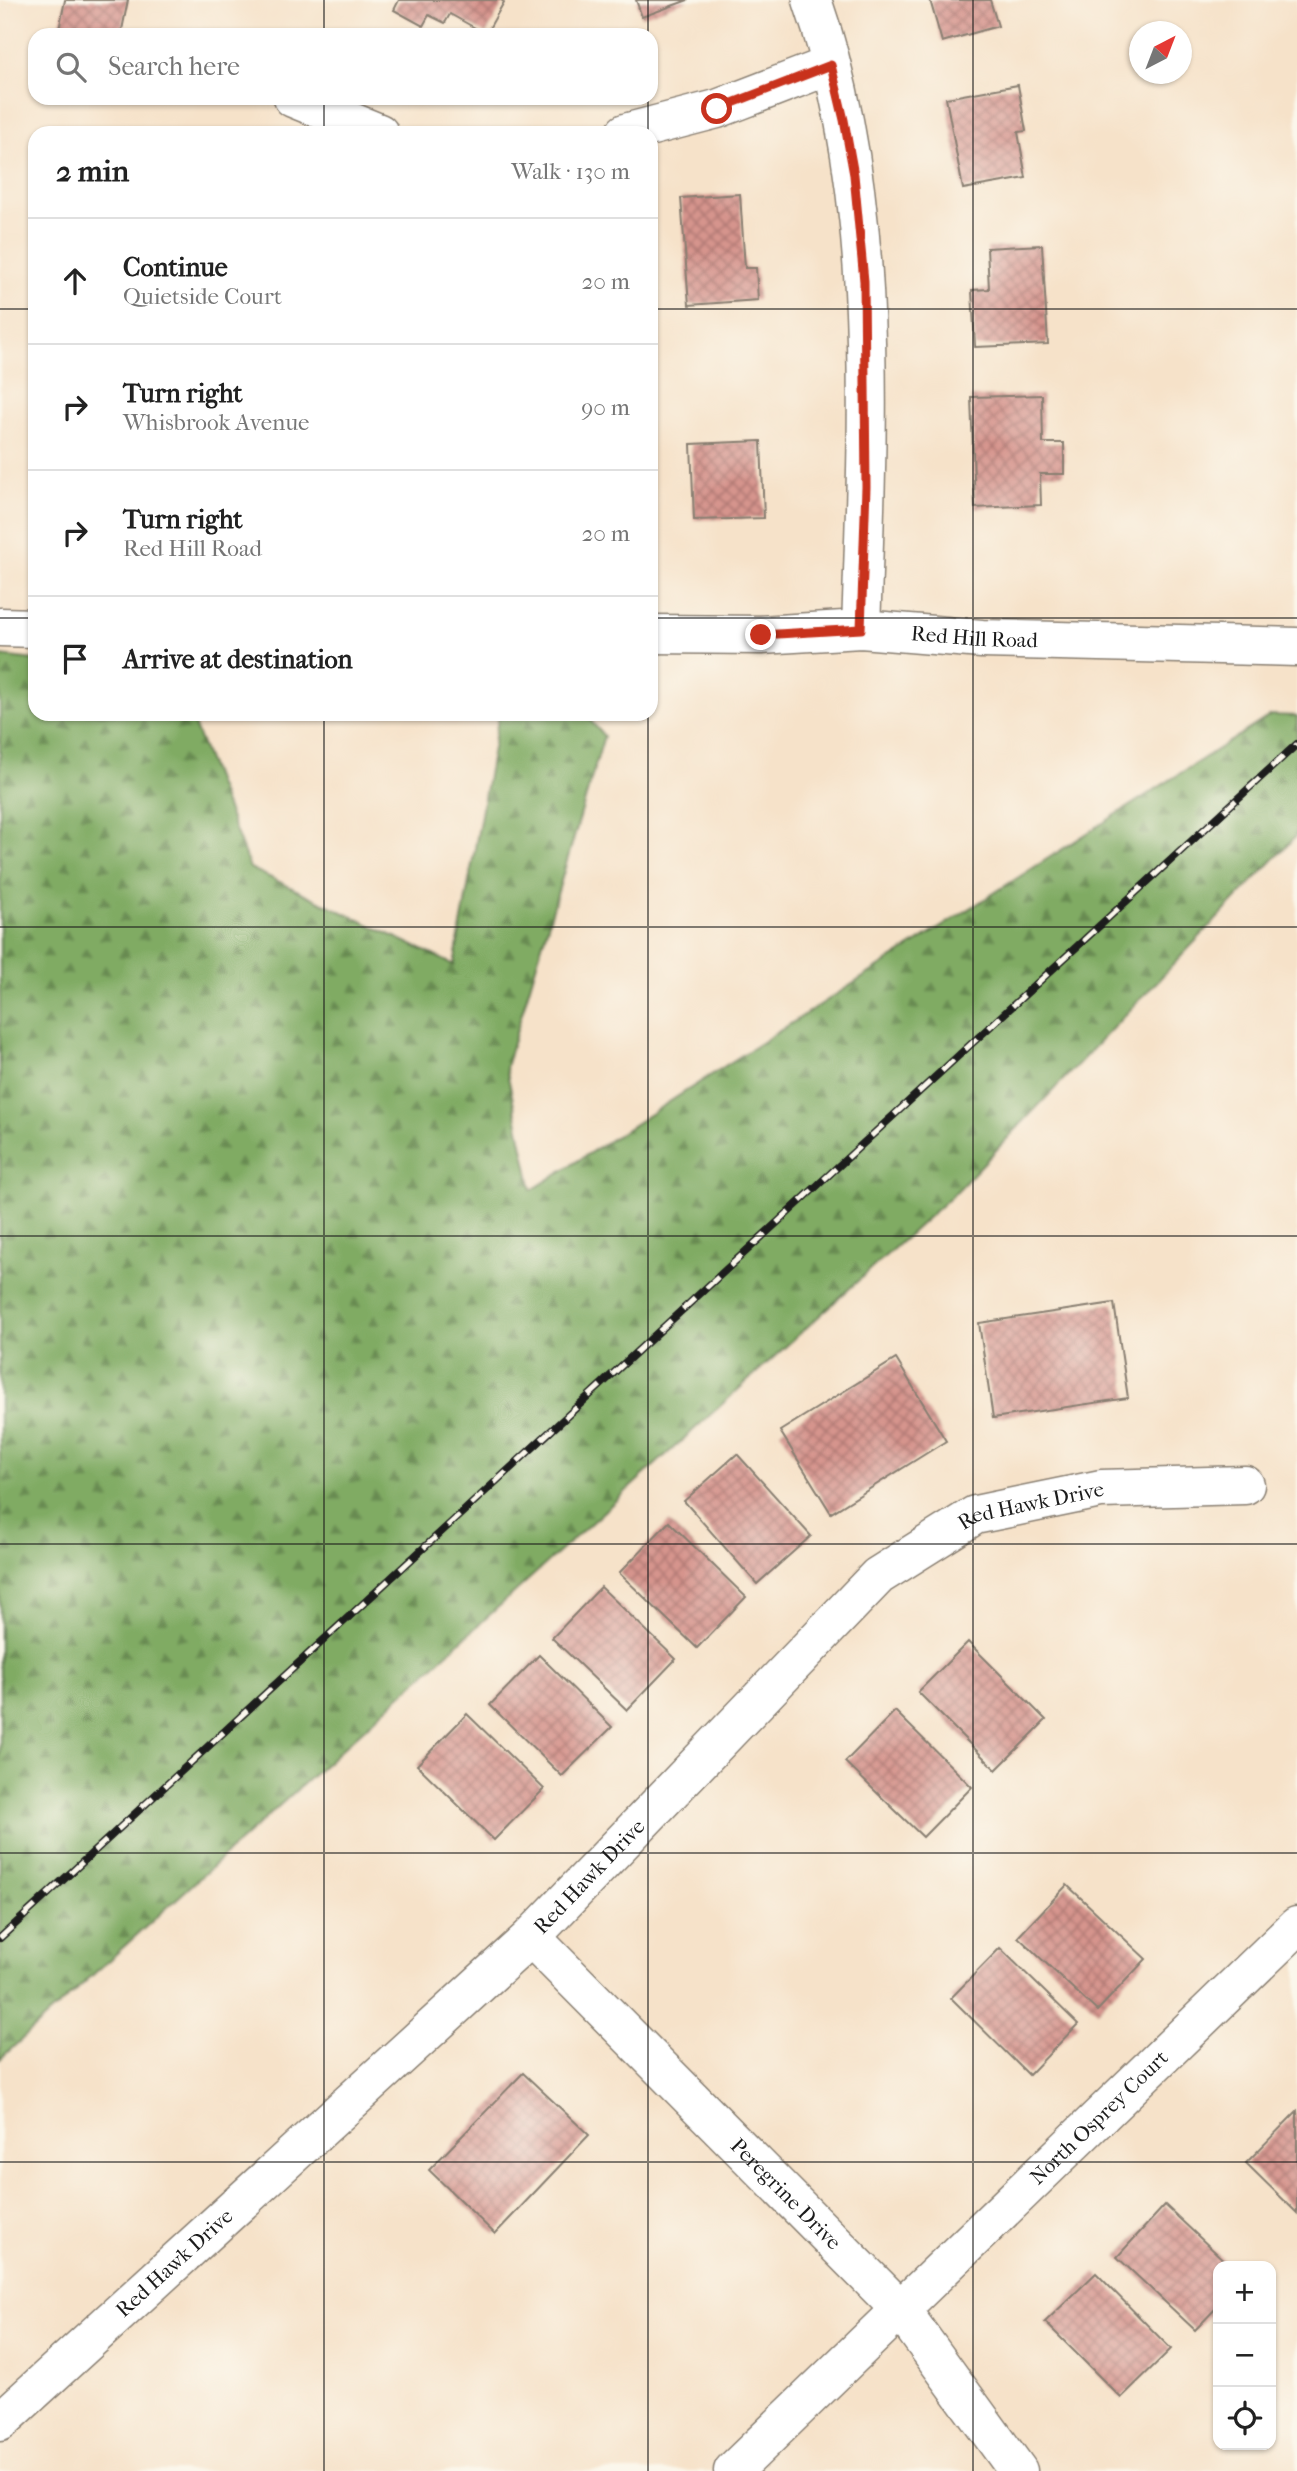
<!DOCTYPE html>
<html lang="en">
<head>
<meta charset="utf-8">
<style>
	body { margin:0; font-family:"IM FELL French Canon",serif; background:#f6f6f6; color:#222 }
	.controls { position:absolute; right:21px; bottom:21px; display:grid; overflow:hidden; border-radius:14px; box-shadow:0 2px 5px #0004 }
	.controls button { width:63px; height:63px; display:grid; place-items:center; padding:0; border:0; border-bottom:2px solid #e0e0e0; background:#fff; color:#222; font:35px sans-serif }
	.compass { position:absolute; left:1129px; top:21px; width:63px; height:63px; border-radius:50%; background:#fff; box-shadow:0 2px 5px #0004; rotate:42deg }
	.stop { position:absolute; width:21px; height:21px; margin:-16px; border:5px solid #c8321e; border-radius:50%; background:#fff }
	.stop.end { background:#c8321e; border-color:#fff; box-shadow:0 2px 7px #0008 }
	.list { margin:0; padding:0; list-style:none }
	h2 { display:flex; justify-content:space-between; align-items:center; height:91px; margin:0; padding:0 28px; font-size:30px }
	h2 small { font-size:23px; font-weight:400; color:#767676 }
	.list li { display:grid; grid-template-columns:46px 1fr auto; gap:21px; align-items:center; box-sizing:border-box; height:126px; padding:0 28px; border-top:2px solid #e0e0e0 }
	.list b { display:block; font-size:26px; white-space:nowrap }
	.list p { margin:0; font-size:23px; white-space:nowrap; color:#767676 }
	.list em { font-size:23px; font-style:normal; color:#767676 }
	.icon { flex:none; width:38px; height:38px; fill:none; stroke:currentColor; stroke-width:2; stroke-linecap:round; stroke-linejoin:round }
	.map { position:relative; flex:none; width:1297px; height:2471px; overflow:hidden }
	.search { position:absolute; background:#fff; box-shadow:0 2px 5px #0004; left:28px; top:28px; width:630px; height:77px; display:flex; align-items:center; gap:18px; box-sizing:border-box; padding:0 24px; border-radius:21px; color:#767676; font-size:26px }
	.panel { position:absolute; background:#fff; box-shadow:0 2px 5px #0004; left:28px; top:126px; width:630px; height:595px; border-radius:21px }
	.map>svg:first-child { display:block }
	.forest { fill:url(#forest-firs); stroke:#4e6440; stroke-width:2 }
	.building { fill:url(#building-cross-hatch) }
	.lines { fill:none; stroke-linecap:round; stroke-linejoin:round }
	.street-casing { stroke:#897f72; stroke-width:41 }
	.street { stroke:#fff; stroke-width:38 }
	.rail-casing { stroke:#1c1c1c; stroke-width:8 }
	.rail { stroke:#fbf7ec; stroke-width:5; stroke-dasharray:16; stroke-linecap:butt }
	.route { stroke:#c8321e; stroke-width:9 }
	.grid { fill:none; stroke:#1c1c1c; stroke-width:2; stroke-opacity:0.55 }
	.labels { text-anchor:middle; stroke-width:5; stroke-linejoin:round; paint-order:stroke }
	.street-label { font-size:21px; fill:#1c1c1c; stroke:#fbf7ec }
</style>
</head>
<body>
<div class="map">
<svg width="1297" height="2471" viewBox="0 0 1297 2471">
	<defs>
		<pattern id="forest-firs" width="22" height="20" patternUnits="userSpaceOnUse" patternTransform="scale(1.75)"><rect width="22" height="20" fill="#80ab63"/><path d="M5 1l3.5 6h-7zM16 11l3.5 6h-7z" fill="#688a51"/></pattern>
		<pattern id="building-cross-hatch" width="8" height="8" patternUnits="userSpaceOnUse" patternTransform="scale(1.75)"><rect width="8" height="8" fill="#d6948d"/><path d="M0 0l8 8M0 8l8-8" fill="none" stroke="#ad7872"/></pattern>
	</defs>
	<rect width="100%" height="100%" fill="#fbf7ec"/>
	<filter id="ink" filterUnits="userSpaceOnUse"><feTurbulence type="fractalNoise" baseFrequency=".0143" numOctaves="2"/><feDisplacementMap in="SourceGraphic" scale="14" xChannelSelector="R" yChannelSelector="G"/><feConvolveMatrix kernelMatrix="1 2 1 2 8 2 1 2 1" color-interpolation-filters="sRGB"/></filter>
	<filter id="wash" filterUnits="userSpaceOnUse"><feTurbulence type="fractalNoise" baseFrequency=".00686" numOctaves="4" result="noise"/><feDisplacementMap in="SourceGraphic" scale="28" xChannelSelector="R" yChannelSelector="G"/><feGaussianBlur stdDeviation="1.57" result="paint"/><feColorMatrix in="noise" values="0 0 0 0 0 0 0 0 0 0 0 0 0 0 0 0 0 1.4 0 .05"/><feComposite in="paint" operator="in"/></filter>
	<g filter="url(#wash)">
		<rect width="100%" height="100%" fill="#f6e2c9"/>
		<path class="forest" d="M0,656L35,660V714H190L250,868L454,965L499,714H585L604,736L506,1067L532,1190L1271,715L1297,716V835L957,1191L0,2059Z"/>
		<g id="blocks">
			<g class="building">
				<path d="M65,0H128L121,35H58Z"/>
				<path d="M399,0H501L504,2L486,34L450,14L445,23L429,15L423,26L394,10Z"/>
				<path d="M636,0H688L642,17Z"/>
				<path d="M930,0H990L998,26L942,42Z"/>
				<path d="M1018,85L1026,131L1018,132L1026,178L963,189L946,98Z"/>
				<path d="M740,194L745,268H756L758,300L689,305L681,198Z"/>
				<path d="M1042,245L1048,344L975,347L972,290L989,289L987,248Z"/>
				<path d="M1042,395L1043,443H1064V474H1040L1041,505L975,508L971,397Z"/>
				<path d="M761,441L764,518L694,520L691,444Z"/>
				<path d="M1114,1303L1128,1398L993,1418L979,1323Z"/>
				<path d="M896,1359L946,1441L831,1513L780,1431Z"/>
				<path d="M737,1454L811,1536L757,1584L684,1501Z"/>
				<path d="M669,1522L746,1597L697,1648L619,1573Z"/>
				<path d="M601,1587L676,1659L627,1710L552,1638Z"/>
				<path d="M968,1642L1046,1720L996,1770L918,1692Z"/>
				<path d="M539,1655L612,1727L562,1776L490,1705Z"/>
				<path d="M895,1711L972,1787L923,1837L845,1762Z"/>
				<path d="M467,1714L544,1789L494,1840L417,1765Z"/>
				<path d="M1067,1885L1146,1959L1097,2011L1018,1937Z"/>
				<path d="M1000,1948L1078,2024L1029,2075L951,1998Z"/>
				<path d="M523,2073L589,2135L495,2234L429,2170Z"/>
				<path d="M1297,2111V2213L1246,2163Z"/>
				<path d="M1165,2205L1230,2266H1218V2306L1195,2330L1117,2257Z"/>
				<path d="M1096,2273L1171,2349L1121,2398L1045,2322Z"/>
			</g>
		</g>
	</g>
	<g filter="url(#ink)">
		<use href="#blocks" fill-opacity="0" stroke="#897f72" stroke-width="2"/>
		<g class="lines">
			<defs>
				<g id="street">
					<path d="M812,0C881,197 868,423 861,629"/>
					<path d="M293,98L379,133"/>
					<path d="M625,133L717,109L831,65"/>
					<path d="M0,627L35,628"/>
					<path id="s1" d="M651,634L761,635L861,629L982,639L1297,647"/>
					<path id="s2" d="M531,1937L901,2310L1018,2471"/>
					<path id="s3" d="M0,2422L531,1937L878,1576L975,1515L1101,1489L1245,1485"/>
					<path id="s4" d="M733,2471L1297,1926"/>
				</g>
			</defs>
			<use href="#street" class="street-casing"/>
			<use href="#street" class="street"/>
			<defs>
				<path id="rail" d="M0,1938L1297,744"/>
			</defs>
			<use href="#rail" class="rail-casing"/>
			<use href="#rail" class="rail"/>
		</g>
	</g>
	<g class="lines" filter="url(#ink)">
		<path class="route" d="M717,109L831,65L844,120L854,175L864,281L866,487L861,629L761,635"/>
	</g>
	<path class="grid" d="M324,0V35M648,0V35M973,0V2471M324,98V133M648,98V133M0,309H35M651,309H1297M0,618H35M651,618H1297M324,714V2471M648,714V2471M0,927H1297M0,1236H1297M0,1544H1297M0,1853H1297M0,2162H1297"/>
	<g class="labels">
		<g class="street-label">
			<text dy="7" stroke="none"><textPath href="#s1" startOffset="324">Red Hill Road</textPath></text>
			<text dy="7" stroke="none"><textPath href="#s3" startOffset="1391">Red Hawk Drive</textPath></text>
			<text dy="7" stroke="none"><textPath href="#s3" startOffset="803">Red Hawk Drive</textPath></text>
			<text dy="7" stroke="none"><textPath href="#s4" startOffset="509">North Osprey Court</textPath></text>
			<text dy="7" stroke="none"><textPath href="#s2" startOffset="362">Peregrine Drive</textPath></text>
			<text dy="7" stroke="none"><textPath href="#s3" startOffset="236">Red Hawk Drive</textPath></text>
		</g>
	</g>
</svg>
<div class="controls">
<button>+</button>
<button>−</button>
<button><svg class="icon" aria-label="locate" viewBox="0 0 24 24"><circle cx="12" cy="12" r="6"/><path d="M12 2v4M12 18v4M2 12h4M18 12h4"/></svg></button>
</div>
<svg class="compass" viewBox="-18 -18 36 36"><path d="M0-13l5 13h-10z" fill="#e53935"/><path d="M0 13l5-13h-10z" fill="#767676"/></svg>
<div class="stop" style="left:717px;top:109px"></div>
<div class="stop end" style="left:761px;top:635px"></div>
<div class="search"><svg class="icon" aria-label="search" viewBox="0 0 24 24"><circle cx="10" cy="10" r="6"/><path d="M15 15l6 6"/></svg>Search here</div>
<section class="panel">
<h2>2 min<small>Walk · 130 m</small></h2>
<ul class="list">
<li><svg class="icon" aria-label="ahead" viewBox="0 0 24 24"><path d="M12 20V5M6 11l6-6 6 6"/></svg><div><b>Continue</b><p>Quietside Court</p></div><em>20 m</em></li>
<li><svg class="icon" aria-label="right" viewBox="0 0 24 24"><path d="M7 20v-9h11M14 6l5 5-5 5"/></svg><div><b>Turn right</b><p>Whisbrook Avenue</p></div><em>90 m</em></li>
<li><svg class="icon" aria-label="right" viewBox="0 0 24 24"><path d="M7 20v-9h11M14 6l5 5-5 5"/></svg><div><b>Turn right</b><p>Red Hill Road</p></div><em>20 m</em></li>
<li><svg class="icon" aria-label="arrive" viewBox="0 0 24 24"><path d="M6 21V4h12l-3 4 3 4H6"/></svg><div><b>Arrive at destination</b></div></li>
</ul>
</section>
</div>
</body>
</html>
